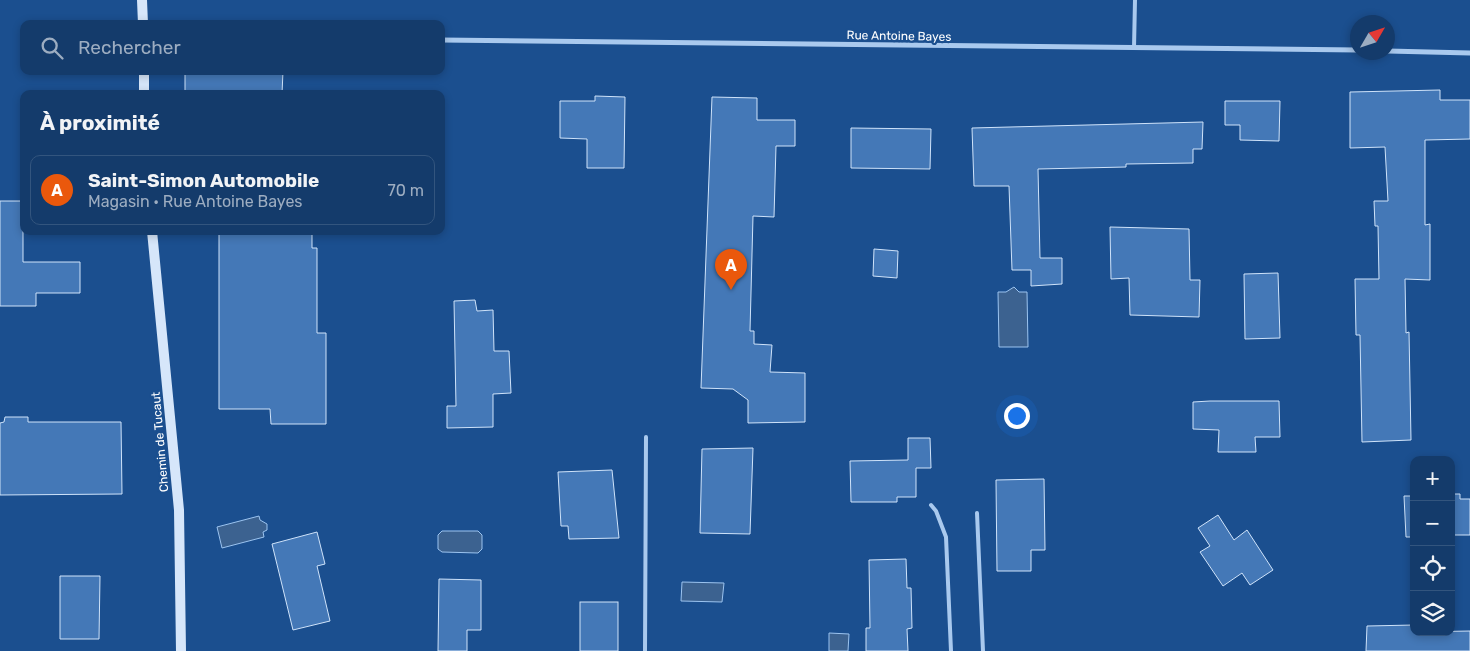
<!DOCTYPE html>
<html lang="fr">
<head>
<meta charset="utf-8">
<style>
	body { margin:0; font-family:Rubik,sans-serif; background:#1d4271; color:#f1f3f6 }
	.controls { position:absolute; right:15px; bottom:15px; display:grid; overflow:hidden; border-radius:10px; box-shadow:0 2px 8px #0003 }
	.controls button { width:45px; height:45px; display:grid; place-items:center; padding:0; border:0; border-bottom:1px solid #33557e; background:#143b6b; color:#f1f3f6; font:25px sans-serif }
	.compass { position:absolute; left:1350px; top:15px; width:45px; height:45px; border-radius:50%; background:#143b6b; box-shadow:0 2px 8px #0003; rotate:51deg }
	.you { position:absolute; left:1016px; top:415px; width:18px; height:18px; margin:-12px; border:4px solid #fff; border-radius:50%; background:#1a73e8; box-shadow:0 0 0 8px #1a73e833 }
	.badge { display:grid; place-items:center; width:32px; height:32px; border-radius:50%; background:#ea580c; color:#fff; font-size:16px; font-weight:700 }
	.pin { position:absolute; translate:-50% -41px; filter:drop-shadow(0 1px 2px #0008) }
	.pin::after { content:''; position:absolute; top:26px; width:18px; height:15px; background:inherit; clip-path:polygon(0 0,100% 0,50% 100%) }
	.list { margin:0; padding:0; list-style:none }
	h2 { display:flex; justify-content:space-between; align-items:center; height:65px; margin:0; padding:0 20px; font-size:21px }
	h2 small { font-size:16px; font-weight:400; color:#9dadc1 }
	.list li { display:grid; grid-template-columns:32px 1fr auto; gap:15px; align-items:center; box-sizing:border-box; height:70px; margin:0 10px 10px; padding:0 10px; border:1px solid #33557e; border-radius:10px }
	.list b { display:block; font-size:19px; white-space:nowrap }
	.list p { margin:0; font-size:16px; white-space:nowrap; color:#9dadc1 }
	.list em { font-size:16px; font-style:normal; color:#9dadc1 }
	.icon { flex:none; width:28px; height:28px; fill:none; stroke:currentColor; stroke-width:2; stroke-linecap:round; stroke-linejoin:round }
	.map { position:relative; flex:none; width:1470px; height:651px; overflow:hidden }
	.search { position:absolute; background:#143b6b; box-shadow:0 2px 8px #0003; left:20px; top:20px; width:425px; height:55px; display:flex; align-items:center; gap:12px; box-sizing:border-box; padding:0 18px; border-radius:10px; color:#9dadc1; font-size:19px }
	.panel { position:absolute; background:#143b6b; box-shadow:0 2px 8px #0003; left:20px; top:90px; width:425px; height:145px; border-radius:10px }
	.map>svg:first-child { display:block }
	.water { fill:#3c6290; stroke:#9cc4f0 }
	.building { fill:#4478b7; stroke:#cfe3fa }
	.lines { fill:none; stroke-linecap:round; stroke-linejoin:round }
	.service { stroke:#a9c9ee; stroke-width:4 }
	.minor { stroke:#a9c9ee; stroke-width:5 }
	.secondary { stroke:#d6e6fa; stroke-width:10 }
	.labels { text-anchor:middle; stroke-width:4.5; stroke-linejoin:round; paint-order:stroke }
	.street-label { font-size:12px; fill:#fff; stroke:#1b4f8f }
</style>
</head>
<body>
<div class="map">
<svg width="1470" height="651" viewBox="0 0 1470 651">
	<rect width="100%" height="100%" fill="#1b4f8f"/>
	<g class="water">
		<path d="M1014,287L1019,292H1027L1028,347H999L998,292H1006Z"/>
		<path d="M259,516L260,520L267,524V530L263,532L264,537L222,548L217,527Z"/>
		<path d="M442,531H478L482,535V549L478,553L442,552L438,549V535Z"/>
		<path d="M682,582L724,583L722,602L681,601Z"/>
		<path d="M829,633L849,634L848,651H829Z"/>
	</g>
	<g class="building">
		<path d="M185,71H283L282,94H185Z"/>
		<path d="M1440,90V100H1470V139L1425,140V225L1430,224V280L1405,279L1406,333L1409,332L1411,440L1362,442L1360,335H1356L1355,279H1379L1378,226H1375L1374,201H1388L1385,147L1350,148V92Z"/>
		<path d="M595,96L625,97L624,168H587V139L560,138V101H595Z"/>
		<path d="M712,97L757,98V120H795V146H776L774,217L753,216L750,331H754V344L772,345L770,372L805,373V422L748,423V400L733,389L701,388Z"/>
		<path d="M1225,101H1280L1279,141L1240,140V125H1225Z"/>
		<path d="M1203,122L1202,149H1193V163L1126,164V167L1038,169L1040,258H1062V284L1031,286V270H1012L1009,186H974L972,128Z"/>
		<path d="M851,128L931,129L930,169L851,168Z"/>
		<path d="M0,201H23V262H80V293H36V306H0Z"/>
		<path d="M1110,227L1189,229L1190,280H1200L1199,317L1130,315L1129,278L1111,279Z"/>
		<path d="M219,231H312V248H317V333H326V424H271L270,409H219Z"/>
		<path d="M874,249L898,251L897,278L873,276Z"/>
		<path d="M1278,273L1280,338L1245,339L1244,274Z"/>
		<path d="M475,300L477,311L493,310L494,351H509L511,393L493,394V427L447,428V406H456L454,301Z"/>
		<path d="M1210,401H1279L1280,437H1255L1256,452H1218L1219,430L1193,429V402Z"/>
		<path d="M5,417H28V422H121L122,494L0,495V423L4,422Z"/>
		<path d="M908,438H930L931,468H916V497H897V502H851L850,461L908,460Z"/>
		<path d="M753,448L750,534L700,533L702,449Z"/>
		<path d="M612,470L619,538L569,539L568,526H561L558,472Z"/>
		<path d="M1044,479L1045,550H1031V571H997L996,480Z"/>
		<path d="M1451,494H1460V499H1470V535H1451Z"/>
		<path d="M1404,496H1414V537H1406Z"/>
		<path d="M1218,515L1234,540L1247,530L1273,570L1250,585L1242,573L1223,586L1200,552L1210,546L1198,528Z"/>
		<path d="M317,532L325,564L317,566L330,621L293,630L272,544Z"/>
		<path d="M906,559L907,588H911L912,628L907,629L908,651H866V628H870L869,560Z"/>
		<path d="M60,576H100L99,639H60Z"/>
		<path d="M439,579L481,580V630H467V651H438Z"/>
		<rect x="580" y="602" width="38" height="49"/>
		<path d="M1414,625V632L1470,631V651H1366L1367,626Z"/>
	</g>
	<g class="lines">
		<g class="service">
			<path d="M1134,48L1135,0"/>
			<path d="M931,505L936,511L946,537L951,651"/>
			<path d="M977,513L983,651"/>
			<path d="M645,651L646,437"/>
		</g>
		<g class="minor">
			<path d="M441,40L1358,50"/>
			<path d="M1388,51L1470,53"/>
		</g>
		<g class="secondary">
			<path d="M142,0L143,24"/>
			<path d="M144,71V94"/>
			<path d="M152,231L179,510L181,651"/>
		</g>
	</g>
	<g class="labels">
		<g class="street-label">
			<text transform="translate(899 36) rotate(1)" y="4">Rue Antoine Bayes</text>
			<text transform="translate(160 442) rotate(-95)" y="4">Chemin de Tucaut</text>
		</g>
	</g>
</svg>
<div class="controls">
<button>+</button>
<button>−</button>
<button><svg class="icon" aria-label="locate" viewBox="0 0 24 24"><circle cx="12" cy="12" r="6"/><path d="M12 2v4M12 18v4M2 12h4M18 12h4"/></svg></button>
<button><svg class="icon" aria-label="layers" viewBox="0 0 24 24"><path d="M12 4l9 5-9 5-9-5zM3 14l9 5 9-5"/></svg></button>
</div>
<svg class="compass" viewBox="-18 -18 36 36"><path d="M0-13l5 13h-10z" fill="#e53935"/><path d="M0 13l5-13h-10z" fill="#9dadc1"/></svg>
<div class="you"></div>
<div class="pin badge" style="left:731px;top:290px">A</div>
<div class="search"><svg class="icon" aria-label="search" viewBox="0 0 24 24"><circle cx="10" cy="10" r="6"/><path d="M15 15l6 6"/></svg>Rechercher</div>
<section class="panel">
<h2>À proximité<small></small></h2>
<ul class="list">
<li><span class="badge">A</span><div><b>Saint-Simon Automobile</b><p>Magasin · Rue Antoine Bayes</p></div><em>70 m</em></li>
</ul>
</section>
</div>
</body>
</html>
